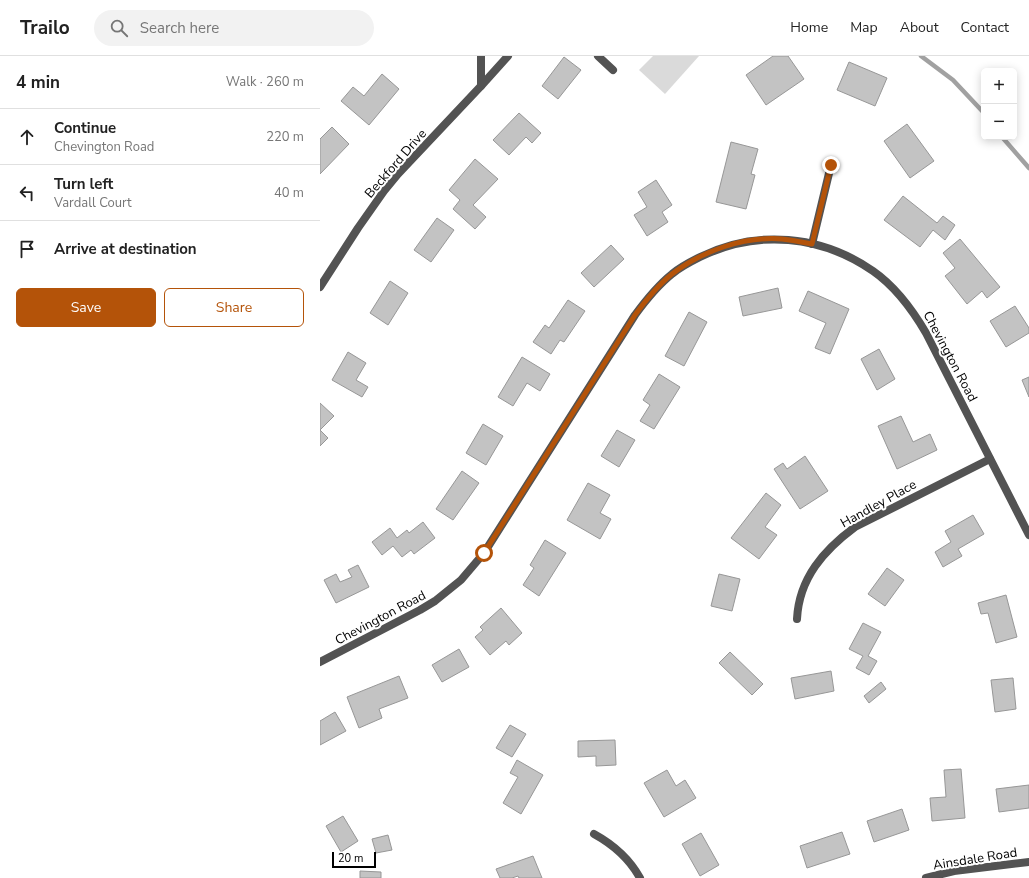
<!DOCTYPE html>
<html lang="en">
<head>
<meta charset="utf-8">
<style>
	body { margin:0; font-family:"Nunito Sans",sans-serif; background:#f2f2f2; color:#222 }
	.controls { position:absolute; right:12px; top:12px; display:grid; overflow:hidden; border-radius:6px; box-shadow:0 2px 10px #0003 }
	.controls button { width:36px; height:36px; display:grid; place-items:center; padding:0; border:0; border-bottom:1px solid #e0e0e0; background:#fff; color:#222; font:20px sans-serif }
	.scale { position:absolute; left:12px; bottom:10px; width:44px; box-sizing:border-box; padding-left:4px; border:2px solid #000; border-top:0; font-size:11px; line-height:14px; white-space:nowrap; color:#000; -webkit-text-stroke:3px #fff; paint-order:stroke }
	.stop { position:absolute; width:12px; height:12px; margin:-9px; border:3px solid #b45309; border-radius:50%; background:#fff }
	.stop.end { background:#b45309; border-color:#fff; box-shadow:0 1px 4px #0008 }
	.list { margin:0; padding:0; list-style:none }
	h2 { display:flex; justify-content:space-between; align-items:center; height:52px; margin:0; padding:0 16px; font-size:17px }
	h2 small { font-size:13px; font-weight:400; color:#767676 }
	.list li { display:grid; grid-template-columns:26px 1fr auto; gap:12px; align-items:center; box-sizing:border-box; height:56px; padding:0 16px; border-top:1px solid #e0e0e0 }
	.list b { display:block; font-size:15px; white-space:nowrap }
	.list p { margin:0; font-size:13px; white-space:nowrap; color:#767676 }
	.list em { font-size:13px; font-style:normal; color:#767676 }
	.actions { display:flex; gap:8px; padding:12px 16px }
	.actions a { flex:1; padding:9px 0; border:1px solid #b45309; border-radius:6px; text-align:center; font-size:14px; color:#b45309 }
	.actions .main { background:#b45309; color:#fff }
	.icon { flex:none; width:22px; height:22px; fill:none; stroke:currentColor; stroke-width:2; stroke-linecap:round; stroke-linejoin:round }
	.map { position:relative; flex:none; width:709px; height:822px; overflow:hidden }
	header { display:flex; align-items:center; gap:24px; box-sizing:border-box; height:56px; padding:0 20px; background:#fff; border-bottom:1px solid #e0e0e0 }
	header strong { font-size:19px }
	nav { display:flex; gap:22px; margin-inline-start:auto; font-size:14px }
	.search { width:280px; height:36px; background:#f2f2f2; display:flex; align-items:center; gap:10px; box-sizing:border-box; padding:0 14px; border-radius:22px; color:#767676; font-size:15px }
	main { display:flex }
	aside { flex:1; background:#fff }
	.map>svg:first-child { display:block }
	.green { fill:#dadada }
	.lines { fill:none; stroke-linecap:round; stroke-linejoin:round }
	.stream { stroke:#a1a1a1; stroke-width:4.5 }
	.building { fill:#c3c3c3; stroke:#979797 }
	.street { stroke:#535353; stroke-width:8 }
	.route { stroke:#b45309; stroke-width:5 }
	.labels { text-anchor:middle; stroke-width:4; stroke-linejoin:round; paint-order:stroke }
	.street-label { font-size:13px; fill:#000; stroke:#fff }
</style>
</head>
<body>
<header>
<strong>Trailo</strong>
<div class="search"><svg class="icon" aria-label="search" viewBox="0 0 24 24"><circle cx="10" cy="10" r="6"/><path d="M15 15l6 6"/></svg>Search here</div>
<nav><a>Home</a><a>Map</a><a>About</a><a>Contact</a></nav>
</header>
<main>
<aside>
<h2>4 min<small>Walk · 260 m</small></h2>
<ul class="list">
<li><svg class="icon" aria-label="ahead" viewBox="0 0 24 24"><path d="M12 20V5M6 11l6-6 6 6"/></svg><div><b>Continue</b><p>Chevington Road</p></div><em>220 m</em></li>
<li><svg class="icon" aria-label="left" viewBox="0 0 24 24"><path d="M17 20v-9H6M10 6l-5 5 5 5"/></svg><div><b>Turn left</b><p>Vardall Court</p></div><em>40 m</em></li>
<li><svg class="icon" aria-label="arrive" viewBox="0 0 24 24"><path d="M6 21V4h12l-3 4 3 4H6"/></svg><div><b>Arrive at destination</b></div></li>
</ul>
<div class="actions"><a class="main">Save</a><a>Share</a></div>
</aside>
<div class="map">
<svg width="709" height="822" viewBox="0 0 709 822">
	<rect width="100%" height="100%" fill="#fff"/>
	<path class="green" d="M333,0H379L345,38L319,14Z"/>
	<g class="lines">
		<g class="stream">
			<path d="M601,0L633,24L664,57"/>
			<path d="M682,81L709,112"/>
		</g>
	</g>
	<g class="building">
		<path d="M453,0H468L484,23L446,49L426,19Z"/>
		<path d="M244,1L261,14L238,43L222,30Z"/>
		<path d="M529,6L567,22L555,50L517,34Z"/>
		<path d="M62,18L79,33L49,69L21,45L33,31L44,40Z"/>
		<path d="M199,57L221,77L212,87L206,81L189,99L173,84Z"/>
		<path d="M587,68L614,105L590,122L564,85Z"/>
		<path d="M12,71L29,88L0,118V83Z"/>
		<path d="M411,86L438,93L431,118L435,119L426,153L396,146Z"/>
		<path d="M155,103L178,123L153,149L166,161L155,173L133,153L140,144L129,134Z"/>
		<path d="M336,124L352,149L342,156L348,166L327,180L314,159L327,151L318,136Z"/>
		<path d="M583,140L617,167L623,160L635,169L625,184L613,174L600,191L564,164Z"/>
		<path d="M117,162L134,174L111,206L94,194Z"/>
		<path d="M640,183L680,231L667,242L662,235L647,248L625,220L635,212L623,197Z"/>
		<path d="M291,189L304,203L274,231L261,217Z"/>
		<path d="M70,225L88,237L68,269L50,257Z"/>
		<path d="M458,232L462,252L423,260L419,241Z"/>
		<path d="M488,235L529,253L510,298L495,292L506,267L479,255Z"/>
		<path d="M248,244L265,255L244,286L240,284L231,298L213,286L225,269L229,272Z"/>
		<path d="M695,250L709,272V277L686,291L670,265Z"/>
		<path d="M369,256L387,266L364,310L345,300Z"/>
		<path d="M559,293L575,323L557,334L541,303Z"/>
		<path d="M28,296L46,307L36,324L48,331L42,341L12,324Z"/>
		<path d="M202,301L230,318L220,335L207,327L193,350L178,341Z"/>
		<path d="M339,318L360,331L334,373L320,365L330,349L323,344Z"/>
		<path d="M709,321V341L702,324Z"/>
		<path d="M0,347L14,360L0,374L8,382L0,390Z"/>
		<path d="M581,360L593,386L610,378L617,394L577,413L558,370Z"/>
		<path d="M163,368L183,380L166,409L146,397Z"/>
		<path d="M297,374L315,384L299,411L281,400Z"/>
		<path d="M485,400L508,435L480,453L454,413L463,407L467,413Z"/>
		<path d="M142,415L159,427L133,464L116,453Z"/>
		<path d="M268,427L290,439L280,457L291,463L280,483L247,464Z"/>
		<path d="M446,437L461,449L445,471L457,479L439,503L411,482Z"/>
		<path d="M653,459L664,478L638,493L642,500L623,511L615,496L631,486L625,475Z"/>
		<path d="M103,466L115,482L94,498L91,494L82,501L73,490L62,499L52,486L70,472L77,482L87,474L89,477Z"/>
		<path d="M225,484L246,497L219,540L203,529L214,512L210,509Z"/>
		<path d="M38,509L49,531L16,547L4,524L16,518L20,526L32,521L28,514Z"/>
		<path d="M567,512L584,524L565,550L548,538Z"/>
		<path d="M399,518L420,523L412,555L391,550Z"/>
		<path d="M686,539L697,581L676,587L668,557L661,558L658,547Z"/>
		<path d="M181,552L202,577L189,589L186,585L170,599L155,581L163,574L160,571Z"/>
		<path d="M543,567L561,576L548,600L557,605L549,619L536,612L543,600L529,593Z"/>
		<path d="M139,593L149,611L122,626L112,609Z"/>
		<path d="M410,596L443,628L432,639L399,607Z"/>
		<path d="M511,615L514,635L475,643L471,622Z"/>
		<path d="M79,620L88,642L59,653L62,662L39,672L27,641Z"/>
		<path d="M693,622L696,653L675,656L671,624Z"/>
		<path d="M561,626L566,633L549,647L544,640Z"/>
		<path d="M15,656L26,675L0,689V665Z"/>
		<path d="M190,669L206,678L192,701L176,692Z"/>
		<path d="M295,684L296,709L276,710V700L258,701V685Z"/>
		<path d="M197,704L223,719L201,758L183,747L198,721L190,717Z"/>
		<path d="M641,713L645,762L612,765L610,742L626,741L624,714Z"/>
		<path d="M347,714L356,730L365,724L376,742L344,761L324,727Z"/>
		<path d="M709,729V752L679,756L676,733Z"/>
		<path d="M582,753L589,774L554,786L547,765Z"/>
		<path d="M23,760L38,785L21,796L6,770Z"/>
		<path d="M522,776L530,798L487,812L480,790Z"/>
		<path d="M381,777L399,809L380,820L362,788Z"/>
		<path d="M68,779L72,794L56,797L52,783Z"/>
		<path d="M213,800L222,822H199L198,820L192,822H180L176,813Z"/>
		<path d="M40,815L61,816V822H40Z"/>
	</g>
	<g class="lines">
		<g class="street">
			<path d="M278,0L293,14"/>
			<path d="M161,30L188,0"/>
			<path d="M492,188L511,109"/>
			<path d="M0,231L38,172L64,135L78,118L161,30V0"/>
			<path d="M477,563C479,522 504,494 535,471L670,403"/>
			<path d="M0,606L100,554L115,545L141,524L164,497L315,259C326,244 337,230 352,218C360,211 370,206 380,201C437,173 501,179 553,215C576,231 592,253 606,277L709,479"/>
			<path d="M274,778C294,789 309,802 320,822"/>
			<path d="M606,822L634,815L709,806"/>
		</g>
	</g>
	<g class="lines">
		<path class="route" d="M164,497L315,259C326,244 338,229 352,218C382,195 424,180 462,183C472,184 482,186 492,188L511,109"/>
	</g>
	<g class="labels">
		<g class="street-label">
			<text transform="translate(75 107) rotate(-49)" y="5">Beckford Drive</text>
			<text transform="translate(631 300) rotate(62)" y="5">Chevington Road</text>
			<text transform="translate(558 447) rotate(-29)" y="5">Handley Place</text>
			<text transform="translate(60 561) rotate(-28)" y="5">Chevington Road</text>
			<text transform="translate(655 802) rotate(-9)" y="5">Ainsdale Road</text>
		</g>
	</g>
</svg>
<div class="controls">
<button>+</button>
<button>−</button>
</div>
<div class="scale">20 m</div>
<div class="stop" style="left:164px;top:497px"></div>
<div class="stop end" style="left:511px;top:109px"></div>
</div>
</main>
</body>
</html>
